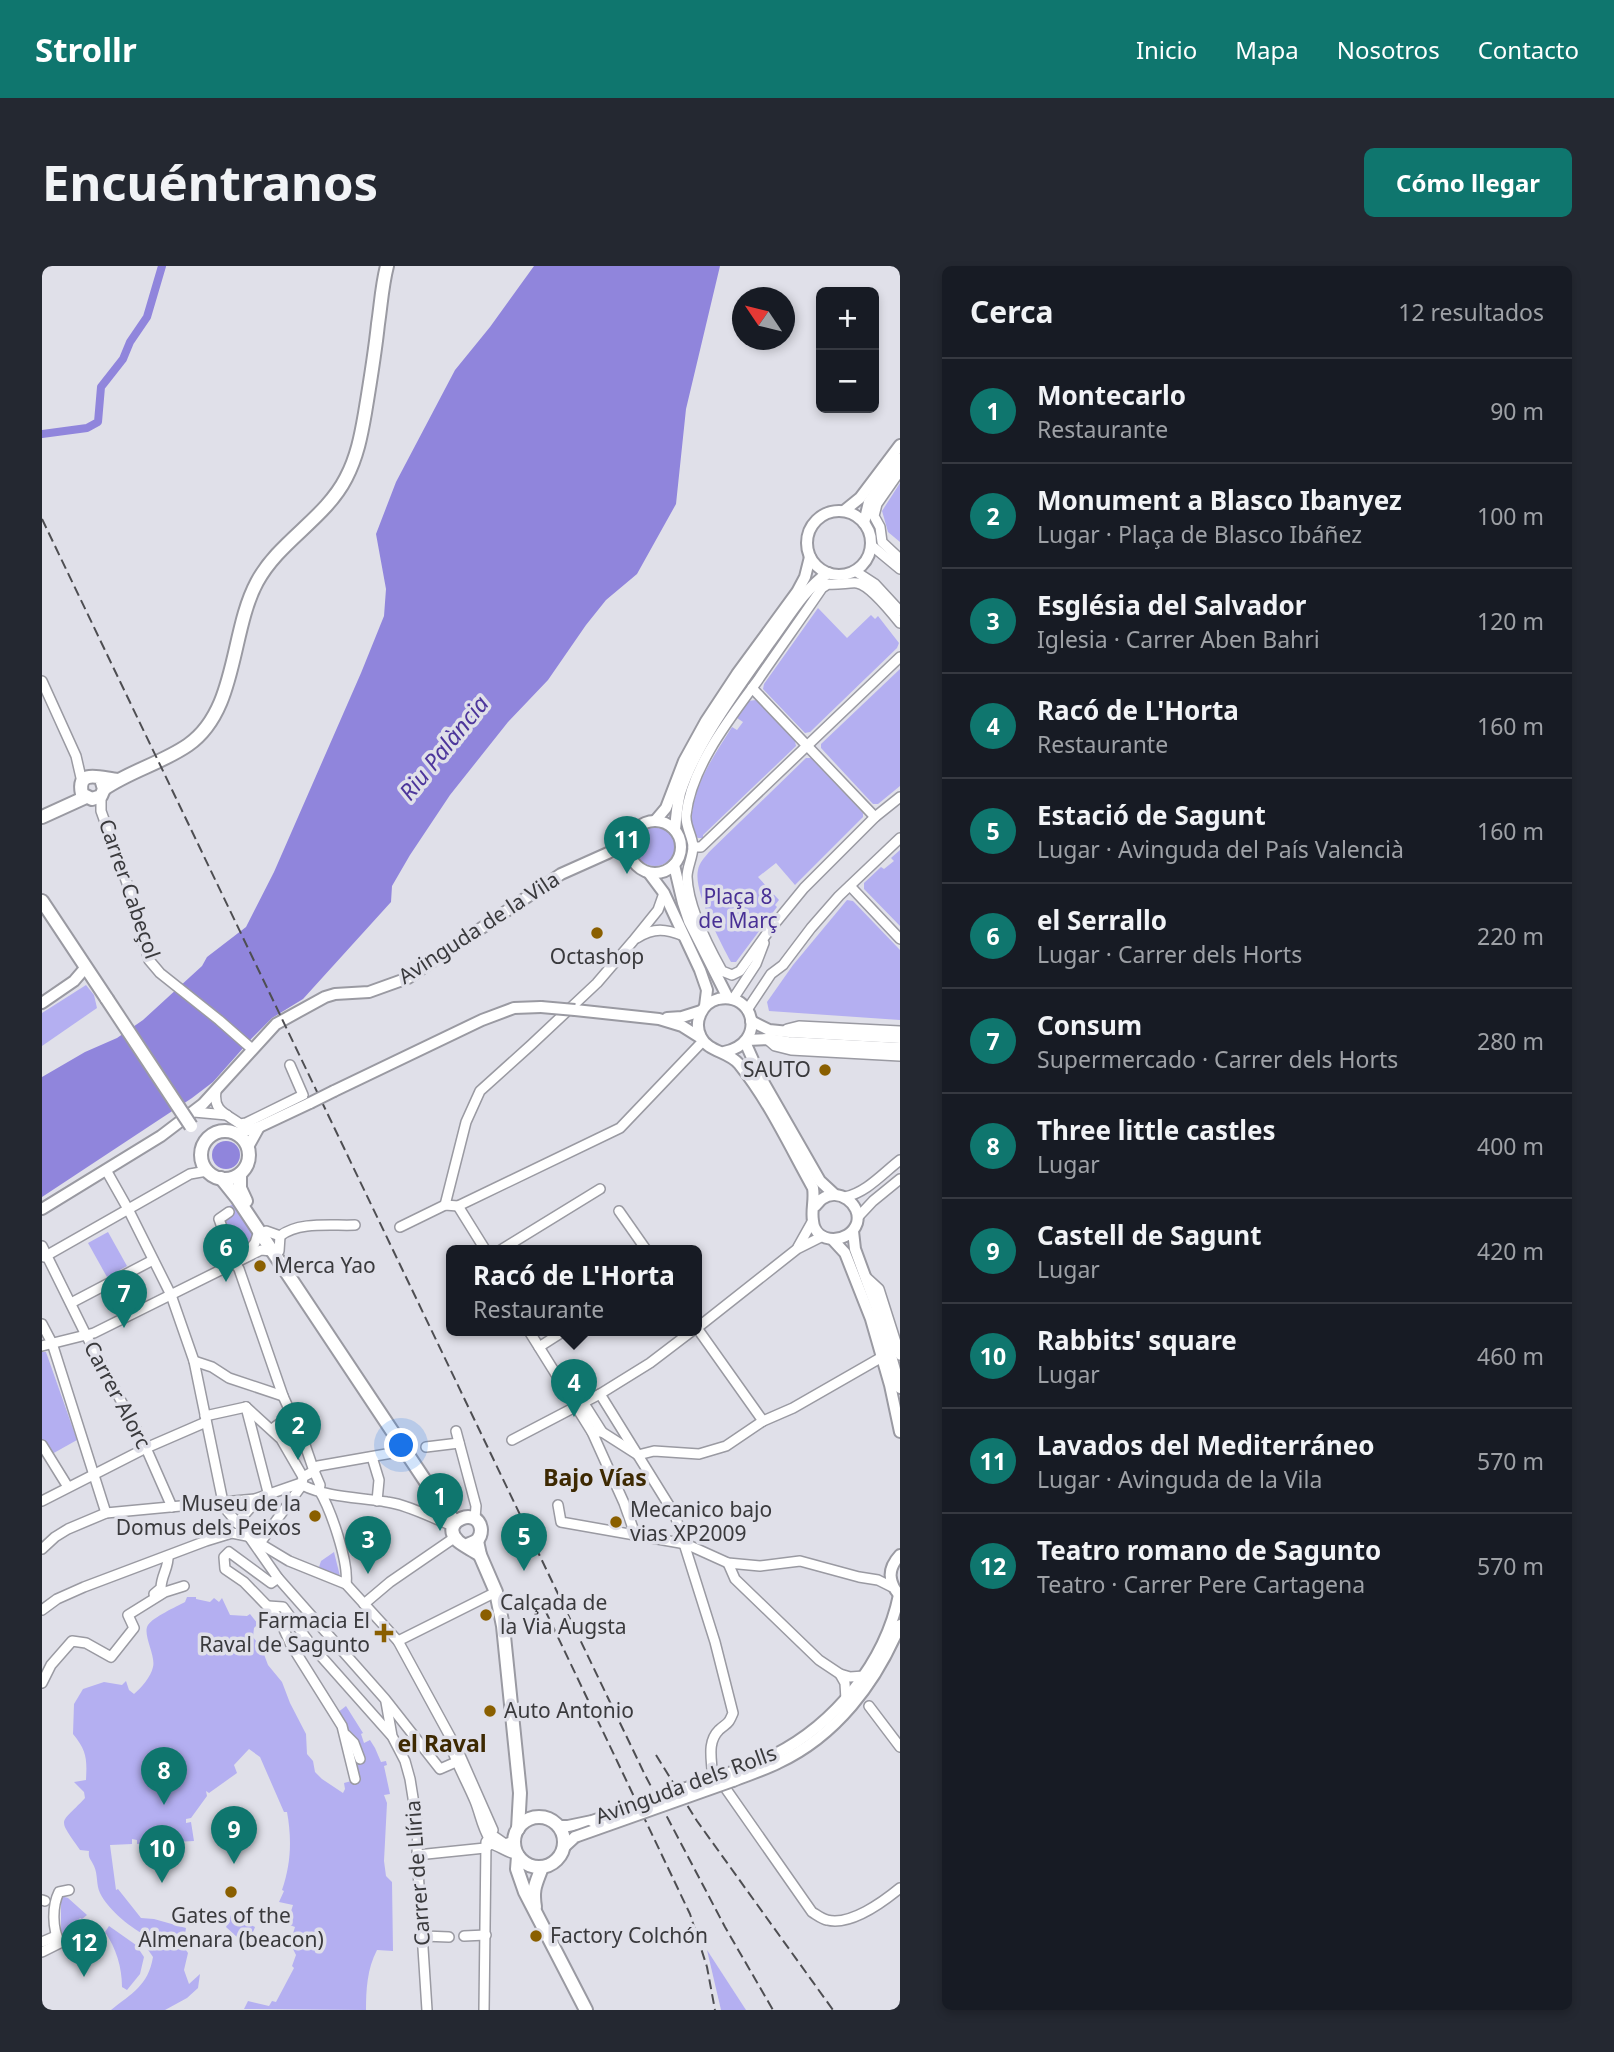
<!DOCTYPE html>
<html lang="es">
<head>
<meta charset="utf-8">
<style>
	body { margin:0; font-family:"Noto Sans",sans-serif; background:#242831; color:#f1f3f6 }
	.controls { position:absolute; right:21px; top:21px; display:grid; overflow:hidden; border-radius:10px; box-shadow:0 4px 10px #0003 }
	.controls button { width:63px; height:63px; display:grid; place-items:center; padding:0; border:0; border-bottom:2px solid #363941; background:#171b24; color:#f1f3f6; font:35px sans-serif }
	.compass { position:absolute; left:690px; top:21px; width:63px; height:63px; border-radius:50%; background:#171b24; box-shadow:0 4px 10px #0003; rotate:305deg }
	.you { position:absolute; left:360px; top:1180px; width:24px; height:24px; margin:-18px; border:5px solid #fff; border-radius:50%; background:#1a73e8; box-shadow:0 0 0 10px #1a73e833 }
	.badge { display:grid; place-items:center; width:46px; height:46px; border-radius:50%; background:#0f766e; color:#fff; font-size:23px; font-weight:700 }
	.pin { position:absolute; translate:-50% -58px; filter:drop-shadow(0 2px 4px #0008) }
	.pin::after { content:''; position:absolute; top:37px; width:24px; height:21px; background:inherit; clip-path:polygon(0 0,100% 0,50% 100%) }
	.popup { position:absolute; left:404px; top:979px; width:256px; height:91px; box-sizing:border-box; display:grid; place-content:center; border-radius:10px; background:#171b24; filter:drop-shadow(0 2px 5px #0005); font-size:23px; white-space:nowrap; color:#9ea1a6 }
	.popup b { font-size:26px; color:#f1f3f6 }
	.popup::after { content:''; position:absolute; left:50%; top:100%; margin-left:-14px; border:14px solid transparent; border-top-color:#171b24 }
	.list { margin:0; padding:0; list-style:none }
	h2 { display:flex; justify-content:space-between; align-items:center; height:91px; margin:0; padding:0 28px; font-size:30px }
	h2 small { font-size:23px; font-weight:400; color:#9ea1a6 }
	.list li { display:grid; grid-template-columns:46px 1fr auto; gap:21px; align-items:center; box-sizing:border-box; height:105px; padding:0 28px; border-top:2px solid #363941 }
	.list b { display:block; font-size:26px; white-space:nowrap }
	.list p { margin:0; font-size:23px; white-space:nowrap; color:#9ea1a6 }
	.list em { font-size:23px; font-style:normal; color:#9ea1a6 }
	.map { position:relative; flex:none; width:858px; height:1744px; overflow:hidden; border-radius:10px }
	header { display:flex; align-items:center; gap:42px; box-sizing:border-box; height:98px; padding:0 35px; background:#0f766e; color:#fff }
	header strong { font-size:33px }
	nav { display:flex; gap:38px; margin-inline-start:auto; font-size:24px }
	.intro { display:flex; align-items:center; justify-content:space-between; box-sizing:border-box; height:168px; padding:0 42px }
	h1 { margin:0; font-size:49px }
	.button { padding:18px 32px; border-radius:10px; background:#0f766e; color:#fff; font-size:24px; font-weight:700 }
	main { display:flex; gap:42px; padding:0 42px }
	aside { flex:1; background:#171b24; border-radius:10px; box-shadow:0 4px 10px #0003 }
	.map>svg:first-child { display:block }
	.green { fill:#b4aff1 }
	.water { fill:#9085dc }
	.lines { fill:none; stroke-linecap:round; stroke-linejoin:round }
	.canal { stroke:#9085dc; stroke-width:8 }
	.minor-casing { stroke:#9a9aa2; stroke-width:12 }
	.tertiary-casing { stroke:#9a9aa2; stroke-width:14 }
	.secondary-casing { stroke:#9a9aa2; stroke-width:16 }
	.minor { stroke:#fff; stroke-width:9 }
	.tertiary { stroke:#fff; stroke-width:10 }
	.secondary { stroke:#fff; stroke-width:12 }
	.rail { stroke:#4e4e52; stroke-width:2; stroke-dasharray:10 5; stroke-linecap:butt }
	.tertiary-bridge-casing { stroke:#9a9aa2; stroke-width:14; stroke-linecap:butt }
	.secondary-bridge-casing { stroke:#9a9aa2; stroke-width:16; stroke-linecap:butt }
	.tertiary-bridge { stroke:#fff; stroke-width:10 }
	.secondary-bridge { stroke:#fff; stroke-width:12 }
	.poi-dot { fill:#8a5f00; stroke:#e0e0e9; stroke-width:2.5 }
	.labels { text-anchor:middle; stroke-width:7; stroke-linejoin:round; paint-order:stroke }
	.street-label { font-size:21px; fill:#3a3a3d; stroke:#e0e0e9 }
	.park-label { font-size:21px; fill:#483095; stroke:#e0e0e9 }
	.poi-label { font-size:21px; fill:#3a3a3d; stroke:#e0e0e9; text-anchor:start }
	.water-label { font-size:23px; font-style:italic; fill:#4d369b; stroke:#e0e0e9 }
	.neighbourhood-label { font-size:23px; font-weight:bold; fill:#3d2902; stroke:#e0e0e9 }
</style>
</head>
<body>
<header>
<strong>Strollr</strong>
<nav><a>Inicio</a><a>Mapa</a><a>Nosotros</a><a>Contacto</a></nav>
</header>
<div class="intro"><h1>Encuéntranos</h1><a class="button">Cómo llegar</a></div>
<main>
<div class="map">
<svg width="858" height="1744" viewBox="0 0 858 1744">
	<rect width="100%" height="100%" fill="#e0e0e9"/>
	<g class="green">
		<path d="M858,217V276L846,266L840,245Z"/>
		<path d="M776,342L805,372L829,349L833,353L836,350L857,377L855,382L768,466L763,467L721,423L722,418Z"/>
		<path d="M858,403V520L836,538H831L779,482V478Z"/>
		<path d="M714,434L753,475L754,480L661,569V572H656L651,569C643,530 670,493 690,461L695,464L701,456L695,452L706,435Z"/>
		<path d="M764,492H769L821,547V551L753,619L734,597L716,611L737,634L733,639L735,641L694,696H689C679,677 651,625 656,604C657,597 663,591 667,586Z"/>
		<circle cx="613" cy="580" r="20"/>
		<path d="M858,584V660L822,623V617L839,601L842,603L852,595L849,592Z"/>
		<path d="M805,634L811,635L858,684V754L727,745L725,736L751,699Z"/>
		<path d="M44,719L52,729L55,742L0,780V747Z"/>
		<path d="M194,937L212,964L213,973L193,988L179,954L187,946L185,941Z"/>
		<path d="M66,966L85,1000L65,1011L46,977Z"/>
		<path d="M0,1086H4L35,1174L10,1188L0,1174Z"/>
		<path d="M292,1286L298,1310V1312L276,1304L279,1295Z"/>
		<path d="M145,1331H154V1333L168,1336L172,1332L177,1336L180,1332L188,1349L205,1350L208,1348L216,1358L212,1362L211,1371L220,1383L226,1399L240,1416L248,1437L264,1468L265,1488L271,1495L273,1506L280,1513L301,1527L303,1523L302,1517L317,1513L315,1498L319,1492L315,1478L295,1447L304,1440L321,1467L319,1468L322,1477L328,1474L333,1482L339,1496L344,1495L345,1499L342,1500L348,1528L342,1529L345,1537L342,1595L344,1610L350,1616L351,1685L335,1684C325,1703 324,1724 324,1744L202,1743L206,1735L227,1740L230,1735L234,1736L252,1702L250,1700L254,1689L248,1677L253,1661L245,1658L251,1639L237,1636L242,1625L240,1624C249,1598 250,1573 245,1546H242L218,1491L207,1483L192,1499L195,1507L167,1527L164,1525L165,1530L149,1552L144,1553V1557L149,1556L152,1575L95,1578V1574L90,1573V1578L68,1579L74,1624L76,1623L99,1652L112,1653L144,1662L141,1680L146,1687L142,1704L147,1718L158,1708L156,1722L145,1732L123,1744H69C90,1727 106,1720 111,1691L100,1675L107,1671C91,1664 66,1644 58,1627C54,1619 56,1608 52,1600C49,1593 46,1593 47,1585L38,1584C15,1550 17,1560 43,1532L42,1526L32,1516L44,1514C45,1493 45,1485 31,1468L32,1438L41,1423L62,1416L80,1419L84,1415L87,1424L92,1428C99,1422 109,1411 111,1401C114,1389 100,1368 106,1359C111,1351 134,1341 143,1336Z"/>
		<path d="M19,1630L26,1632L45,1649L40,1653L38,1652L21,1671L19,1665Z"/>
		<path d="M189,1649L213,1661L208,1674H202L203,1671L200,1670L196,1672L184,1661Z"/>
		<path d="M67,1660L94,1679L102,1691L98,1708L85,1724L80,1721C80,1701 74,1682 63,1666Z"/>
		<path d="M665,1684L704,1744H679Z"/>
	</g>
	<g class="water">
		<path d="M492,0H678L644,143L634,238L595,308L564,334L544,359L506,414L466,456L408,529L368,589L350,620L349,636L261,733L230,752L210,772L171,816L150,832L0,931V811L43,786L75,772L101,754L160,700L165,691L204,661L232,606L319,407L342,350L344,323L334,268L354,216L413,104L448,61Z"/>
		<circle cx="184" cy="889" r="14"/>
	</g>
	<g class="lines">
		<path class="canal" d="M0,168L45,162L56,156L59,121L81,93L88,76L105,51L120,0"/>
		<defs>
			<g id="minor">
				<path d="M858,205L835,238L832,250L838,261L840,276L858,293"/>
				<path d="M829,279L858,303"/>
				<path d="M813,305L833,318L858,345"/>
				<path d="M858,357C850,347 827,319 815,317C809,316 796,319 786,318L780,322C759,353 737,383 716,414C688,452 649,501 644,549C643,560 650,569 651,580C651,591 645,601 645,611C646,640 666,680 680,705L690,709L698,705L726,666L762,622L833,551L858,531"/>
				<path d="M0,415L34,490L40,516"/>
				<path d="M710,422L833,551"/>
				<path d="M59,530V545L86,620L107,694L118,707L177,754L210,783"/>
				<path d="M651,581H659L858,391"/>
				<path d="M808,620L858,673"/>
				<path d="M595,672C612,661 624,663 642,670"/>
				<path d="M691,733L714,698L722,677"/>
				<path d="M705,744L729,708L741,699L769,662L797,630L858,572"/>
				<path d="M745,763L757,760L858,765"/>
				<path d="M725,773L733,780L749,784L858,790"/>
				<path d="M174,825C171,845 183,847 198,858L204,857L261,829L248,799"/>
				<path d="M152,846L185,849"/>
				<path d="M64,904L86,943L129,1029L152,1095L182,1241L207,1271L247,1295L304,1318L356,1375L417,1487L451,1564L447,1572C440,1561 438,1547 433,1535C425,1516 415,1499 408,1478L410,1477"/>
				<path d="M803,931C825,926 840,908 858,894"/>
				<path d="M403,939L424,856L438,825L489,779L555,717L591,675L616,644L622,627"/>
				<path d="M416,940L444,985"/>
				<path d="M577,945L605,985"/>
				<path d="M187,946L177,953L193,997L197,1003L241,1130L262,1176L272,1205L276,1200L350,1187L362,1183"/>
				<path d="M816,951L831,935L858,913"/>
				<path d="M358,961L403,939L416,940L578,862L661,775"/>
				<path d="M224,965L238,970"/>
				<path d="M238,970C257,955 290,960 313,959"/>
				<path d="M0,980L44,1069L104,1182L130,1241"/>
				<path d="M756,981L770,956"/>
				<path d="M237,985L238,970"/>
				<path d="M457,985L558,923"/>
				<path d="M203,989L213,977L217,965"/>
				<path d="M2,991L148,908L165,905"/>
				<path d="M825,1012L837,1023L858,1089"/>
				<path d="M29,1037L111,994"/>
				<path d="M0,1058L10,1077L64,1247"/>
				<path d="M487,1065L550,1166L582,1237L593,1268"/>
				<path d="M0,1080L52,1067L219,984L230,985"/>
				<path d="M497,1081L522,1065"/>
				<path d="M152,1095L170,1101L187,1112L241,1130"/>
				<path d="M558,1128L633,1249L673,1376L691,1447C686,1459 686,1456 677,1464C666,1475 669,1490 670,1503L770,1646C775,1649 780,1653 785,1654C808,1660 841,1636 858,1622"/>
				<path d="M541,1136L560,1166"/>
				<path d="M204,1141L227,1230"/>
				<path d="M204,1141L239,1173L261,1211"/>
				<path d="M163,1150L204,1141"/>
				<path d="M721,1155L655,1062L755,983L781,970"/>
				<path d="M230,1163L250,1148"/>
				<path d="M414,1165L434,1240L433,1252"/>
				<path d="M550,1166H560L596,1189L612,1185L657,1188L684,1180L721,1155L751,1142L840,1091"/>
				<path d="M470,1174L558,1128L608,1097L650,1065"/>
				<path d="M0,1179L26,1221"/>
				<path d="M384,1181L417,1177"/>
				<path d="M330,1191L337,1214L335,1235"/>
				<path d="M0,1235L104,1182L164,1156"/>
				<path d="M516,1239L519,1256L644,1278L686,1297L718,1300L758,1295L817,1311L836,1314L850,1321"/>
				<path d="M195,1257L209,1241L213,1233"/>
				<path d="M208,1272L236,1312L343,1433L398,1503L414,1496"/>
				<path d="M218,1277L260,1219"/>
				<path d="M0,1283L13,1271L26,1263L64,1247L213,1233L259,1217"/>
				<path d="M686,1297L693,1313L777,1394L798,1408L808,1411L822,1410"/>
				<path d="M236,1312L229,1317L187,1286L182,1291L183,1303L202,1316L234,1349L240,1359L248,1377L300,1460L313,1513"/>
				<path d="M304,1318C307,1296 289,1244 277,1224L278,1219L272,1205L261,1211L260,1219C287,1232 316,1231 345,1236C367,1239 390,1252 411,1260"/>
				<path d="M112,1328L119,1322C119,1310 127,1301 126,1290"/>
				<path d="M322,1338L348,1316L412,1272"/>
				<path d="M226,1340L241,1341L270,1380L349,1469"/>
				<path d="M0,1344L15,1333L42,1321L164,1275L190,1267L205,1270"/>
				<path d="M356,1375L454,1326"/>
				<path d="M798,1408L803,1417L804,1434"/>
				<path d="M0,1417L9,1399L30,1375L44,1377L69,1391L92,1362L86,1349L123,1326L142,1320"/>
				<path d="M344,1436L350,1470L363,1495L368,1513L376,1563L375,1589L385,1744"/>
				<path d="M827,1440L858,1481"/>
				<path d="M304,1469L312,1477L318,1493"/>
				<path d="M375,1589L443,1582L449,1578C458,1580 465,1587 474,1588"/>
				<path d="M0,1634L3,1635"/>
				<path d="M382,1670L407,1671"/>
				<path d="M422,1670L444,1669"/>
				<path d="M0,1676L14,1670"/>
				<path d="M0,1686L18,1677C10,1663 10,1640 17,1626L27,1624"/>
				<path d="M442,1744L444,1576L447,1572L453,1571L463,1578L472,1575"/>
			</g>
			<g id="tertiary">
				<circle cx="797" cy="277" r="32"/>
				<path d="M802,245L818,232L858,179"/>
				<path d="M822,257L827,236L858,193"/>
				<circle cx="613" cy="581" r="26"/>
				<path d="M613,555L624,542L642,495L664,455L695,408L755,326L763,311L768,291"/>
				<path d="M633,564C634,552 635,539 638,527C654,477 698,419 728,376C746,352 761,324 786,307"/>
				<path d="M632,599L641,637L647,655L686,732"/>
				<path d="M607,607L622,627L658,704L665,724L663,740"/>
				<path d="M0,737L32,715L44,701"/>
				<path d="M533,744L617,753L640,760L659,772"/>
				<path d="M625,752L640,751L659,745"/>
				<path d="M709,755L727,764L747,766L858,772"/>
				<path d="M705,774L725,773L746,776L858,782"/>
				<path d="M703,776L719,812L778,915L792,928"/>
				<path d="M682,786C726,777 712,725 676,733C660,737 651,756 659,771C666,786 686,785 697,798C727,835 748,881 771,922C773,934 769,944 771,955C773,979 808,978 815,957C820,938 796,921 780,933C777,935 775,939 772,941"/>
				<path d="M292,825L440,754L472,742L499,741"/>
				<path d="M195,867L217,861L268,837"/>
				<path d="M206,881L217,861"/>
				<path d="M0,943L119,870L161,838L234,758L283,731L293,728L327,726L366,712L519,608L566,587L588,574"/>
				<path d="M811,965L813,983L838,1051L858,1122"/>
				<path d="M791,974L803,987L829,1053L848,1119L858,1166"/>
				<path d="M858,1289C845,1303 846,1316 858,1330"/>
				<path d="M687,1507C702,1501 718,1496 732,1489C793,1458 843,1397 857,1329"/>
				<path d="M691,1515C706,1509 722,1504 736,1497C794,1470 834,1417 858,1359"/>
				<path d="M517,1560H526L550,1555"/>
				<path d="M521,1582L533,1571"/>
			</g>
			<g id="secondary">
				<path d="M59,513L62,523L59,530L50,533L40,528C34,501 61,513 76,514"/>
				<path d="M62,523C88,505 120,497 146,479C196,444 188,366 215,316C237,275 283,253 304,212C315,191 319,170 323,147C328,117 333,87 336,58C339,38 340,19 345,0"/>
				<path d="M0,551L44,531"/>
				<path d="M0,635L65,733"/>
				<circle cx="183" cy="889" r="24"/>
				<path d="M198,908V922L204,935"/>
				<path d="M179,912L195,932L396,1234L413,1256"/>
				<path d="M435,1275L438,1289L454,1326L461,1360L478,1527L476,1563"/>
				<path d="M425,1279C433,1276 439,1274 439,1264C437,1239 397,1255 415,1274C418,1278 431,1284 438,1289"/>
				<circle cx="497" cy="1576" r="25"/>
				<path d="M476,1590L475,1603L483,1626L544,1744"/>
				<path d="M493,1641C490,1622 494,1618 500,1601"/>
			</g>
		</defs>
		<use href="#minor" class="minor-casing"/>
		<use href="#tertiary" class="tertiary-casing"/>
		<use href="#secondary" class="secondary-casing"/>
		<use href="#minor" class="minor"/>
		<use href="#tertiary" class="tertiary"/>
		<use href="#secondary" class="secondary"/>
		<g class="rail">
			<path d="M0,253L603,1509L683,1661L731,1744"/>
			<path d="M503,1344L648,1648L665,1701L673,1744"/>
			<path d="M614,1489L655,1555L791,1744"/>
		</g>
		<defs>
			<g id="tertiary-bridge">
				<path d="M499,741L533,744"/>
				<path d="M268,837L292,825"/>
				<path d="M550,1555L687,1507"/>
				<path d="M533,1571L691,1515"/>
			</g>
			<path id="secondary-bridge" d="M65,733L149,860"/>
		</defs>
		<use href="#tertiary-bridge" class="tertiary-bridge-casing"/>
		<use href="#secondary-bridge" class="secondary-bridge-casing"/>
		<use href="#tertiary-bridge" class="tertiary-bridge"/>
		<use href="#secondary-bridge" class="secondary-bridge"/>
	</g>
	<g class="poi-dot">
		<circle cx="555" cy="667" r="7"/>
		<circle cx="783" cy="804" r="7"/>
		<circle cx="218" cy="1000" r="7"/>
		<circle cx="273" cy="1250" r="7"/>
		<circle cx="574" cy="1256" r="7"/>
		<circle cx="444" cy="1349" r="7"/>
		<path d="M338.5 1356.5h7v7h7v7h-7v7h-7v-7h-7v-7h7z"/>
		<circle cx="448" cy="1445" r="7"/>
		<circle cx="189" cy="1626" r="7"/>
		<circle cx="494" cy="1670" r="7"/>
	</g>
	<g class="labels">
		<g class="street-label">
			<text transform="translate(87 623) rotate(71)" y="7">Carrer Cabeçol</text>
			<text transform="translate(437 662) rotate(-33)" y="7">Avinguda de la Vila</text>
			<text transform="translate(75 1129) rotate(62)" y="7">Carrer Alorc</text>
			<text transform="translate(644 1519) rotate(-20)" y="7">Avinguda dels Rolls</text>
			<text transform="translate(376 1607) rotate(-94)" y="7">Carrer de Llíria</text>
		</g>
		<g class="park-label">
			<text x="696" y="638">Plaça 8<tspan x="696" dy="24">de Març</tspan></text>
		</g>
		<g class="poi-label">
			<text x="555" y="698" text-anchor="middle">Octashop</text>
			<text x="769" y="811" text-anchor="end">SAUTO</text>
			<text x="232" y="1007">Merca Yao</text>
			<text x="259" y="1245" text-anchor="end">Museu de la<tspan x="259" dy="24">Domus dels Peixos</tspan></text>
			<text x="588" y="1251">Mecanico bajo<tspan x="588" dy="24">vias XP2009</tspan></text>
			<text x="458" y="1344">Calçada de<tspan x="458" dy="24">la Via Augsta</tspan></text>
			<text x="328" y="1362" text-anchor="end">Farmacia El<tspan x="328" dy="24">Raval de Sagunto</tspan></text>
			<text x="462" y="1452">Auto Antonio</text>
			<text x="189" y="1657" text-anchor="middle">Gates of the<tspan x="189" dy="24">Almenara (beacon)</tspan></text>
			<text x="508" y="1677">Factory Colchón</text>
		</g>
		<g class="water-label">
			<text transform="translate(402 482) rotate(-51)" y="8">Riu Palància</text>
		</g>
		<g class="neighbourhood-label">
			<text x="553" y="1220">Bajo Vías</text>
			<text x="400" y="1486">el Raval</text>
		</g>
	</g>
</svg>
<div class="controls">
<button>+</button>
<button>−</button>
</div>
<svg class="compass" viewBox="-18 -18 36 36"><path d="M0-13l5 13h-10z" fill="#e53935"/><path d="M0 13l5-13h-10z" fill="#9ea1a6"/></svg>
<div class="you"></div>
<div class="pin badge" style="left:398px;top:1265px">1</div>
<div class="pin badge" style="left:256px;top:1194px">2</div>
<div class="pin badge" style="left:326px;top:1308px">3</div>
<div class="pin badge" style="left:532px;top:1151px">4</div>
<div class="popup"><b>Racó de L'Horta</b>Restaurante</div>
<div class="pin badge" style="left:482px;top:1305px">5</div>
<div class="pin badge" style="left:184px;top:1016px">6</div>
<div class="pin badge" style="left:82px;top:1062px">7</div>
<div class="pin badge" style="left:122px;top:1539px">8</div>
<div class="pin badge" style="left:192px;top:1598px">9</div>
<div class="pin badge" style="left:120px;top:1617px">10</div>
<div class="pin badge" style="left:585px;top:608px">11</div>
<div class="pin badge" style="left:42px;top:1711px">12</div>
</div>
<aside>
<h2>Cerca<small>12 resultados</small></h2>
<ul class="list">
<li><span class="badge">1</span><div><b>Montecarlo</b><p>Restaurante</p></div><em>90 m</em></li>
<li><span class="badge">2</span><div><b>Monument a Blasco Ibanyez</b><p>Lugar · Plaça de Blasco Ibáñez</p></div><em>100 m</em></li>
<li><span class="badge">3</span><div><b>Església del Salvador</b><p>Iglesia · Carrer Aben Bahri</p></div><em>120 m</em></li>
<li><span class="badge">4</span><div><b>Racó de L'Horta</b><p>Restaurante</p></div><em>160 m</em></li>
<li><span class="badge">5</span><div><b>Estació de Sagunt</b><p>Lugar · Avinguda del País Valencià</p></div><em>160 m</em></li>
<li><span class="badge">6</span><div><b>el Serrallo</b><p>Lugar · Carrer dels Horts</p></div><em>220 m</em></li>
<li><span class="badge">7</span><div><b>Consum</b><p>Supermercado · Carrer dels Horts</p></div><em>280 m</em></li>
<li><span class="badge">8</span><div><b>Three little castles</b><p>Lugar</p></div><em>400 m</em></li>
<li><span class="badge">9</span><div><b>Castell de Sagunt</b><p>Lugar</p></div><em>420 m</em></li>
<li><span class="badge">10</span><div><b>Rabbits' square</b><p>Lugar</p></div><em>460 m</em></li>
<li><span class="badge">11</span><div><b>Lavados del Mediterráneo</b><p>Lugar · Avinguda de la Vila</p></div><em>570 m</em></li>
<li><span class="badge">12</span><div><b>Teatro romano de Sagunto</b><p>Teatro · Carrer Pere Cartagena</p></div><em>570 m</em></li>
</ul>
</aside>
</main>
</body>
</html>
